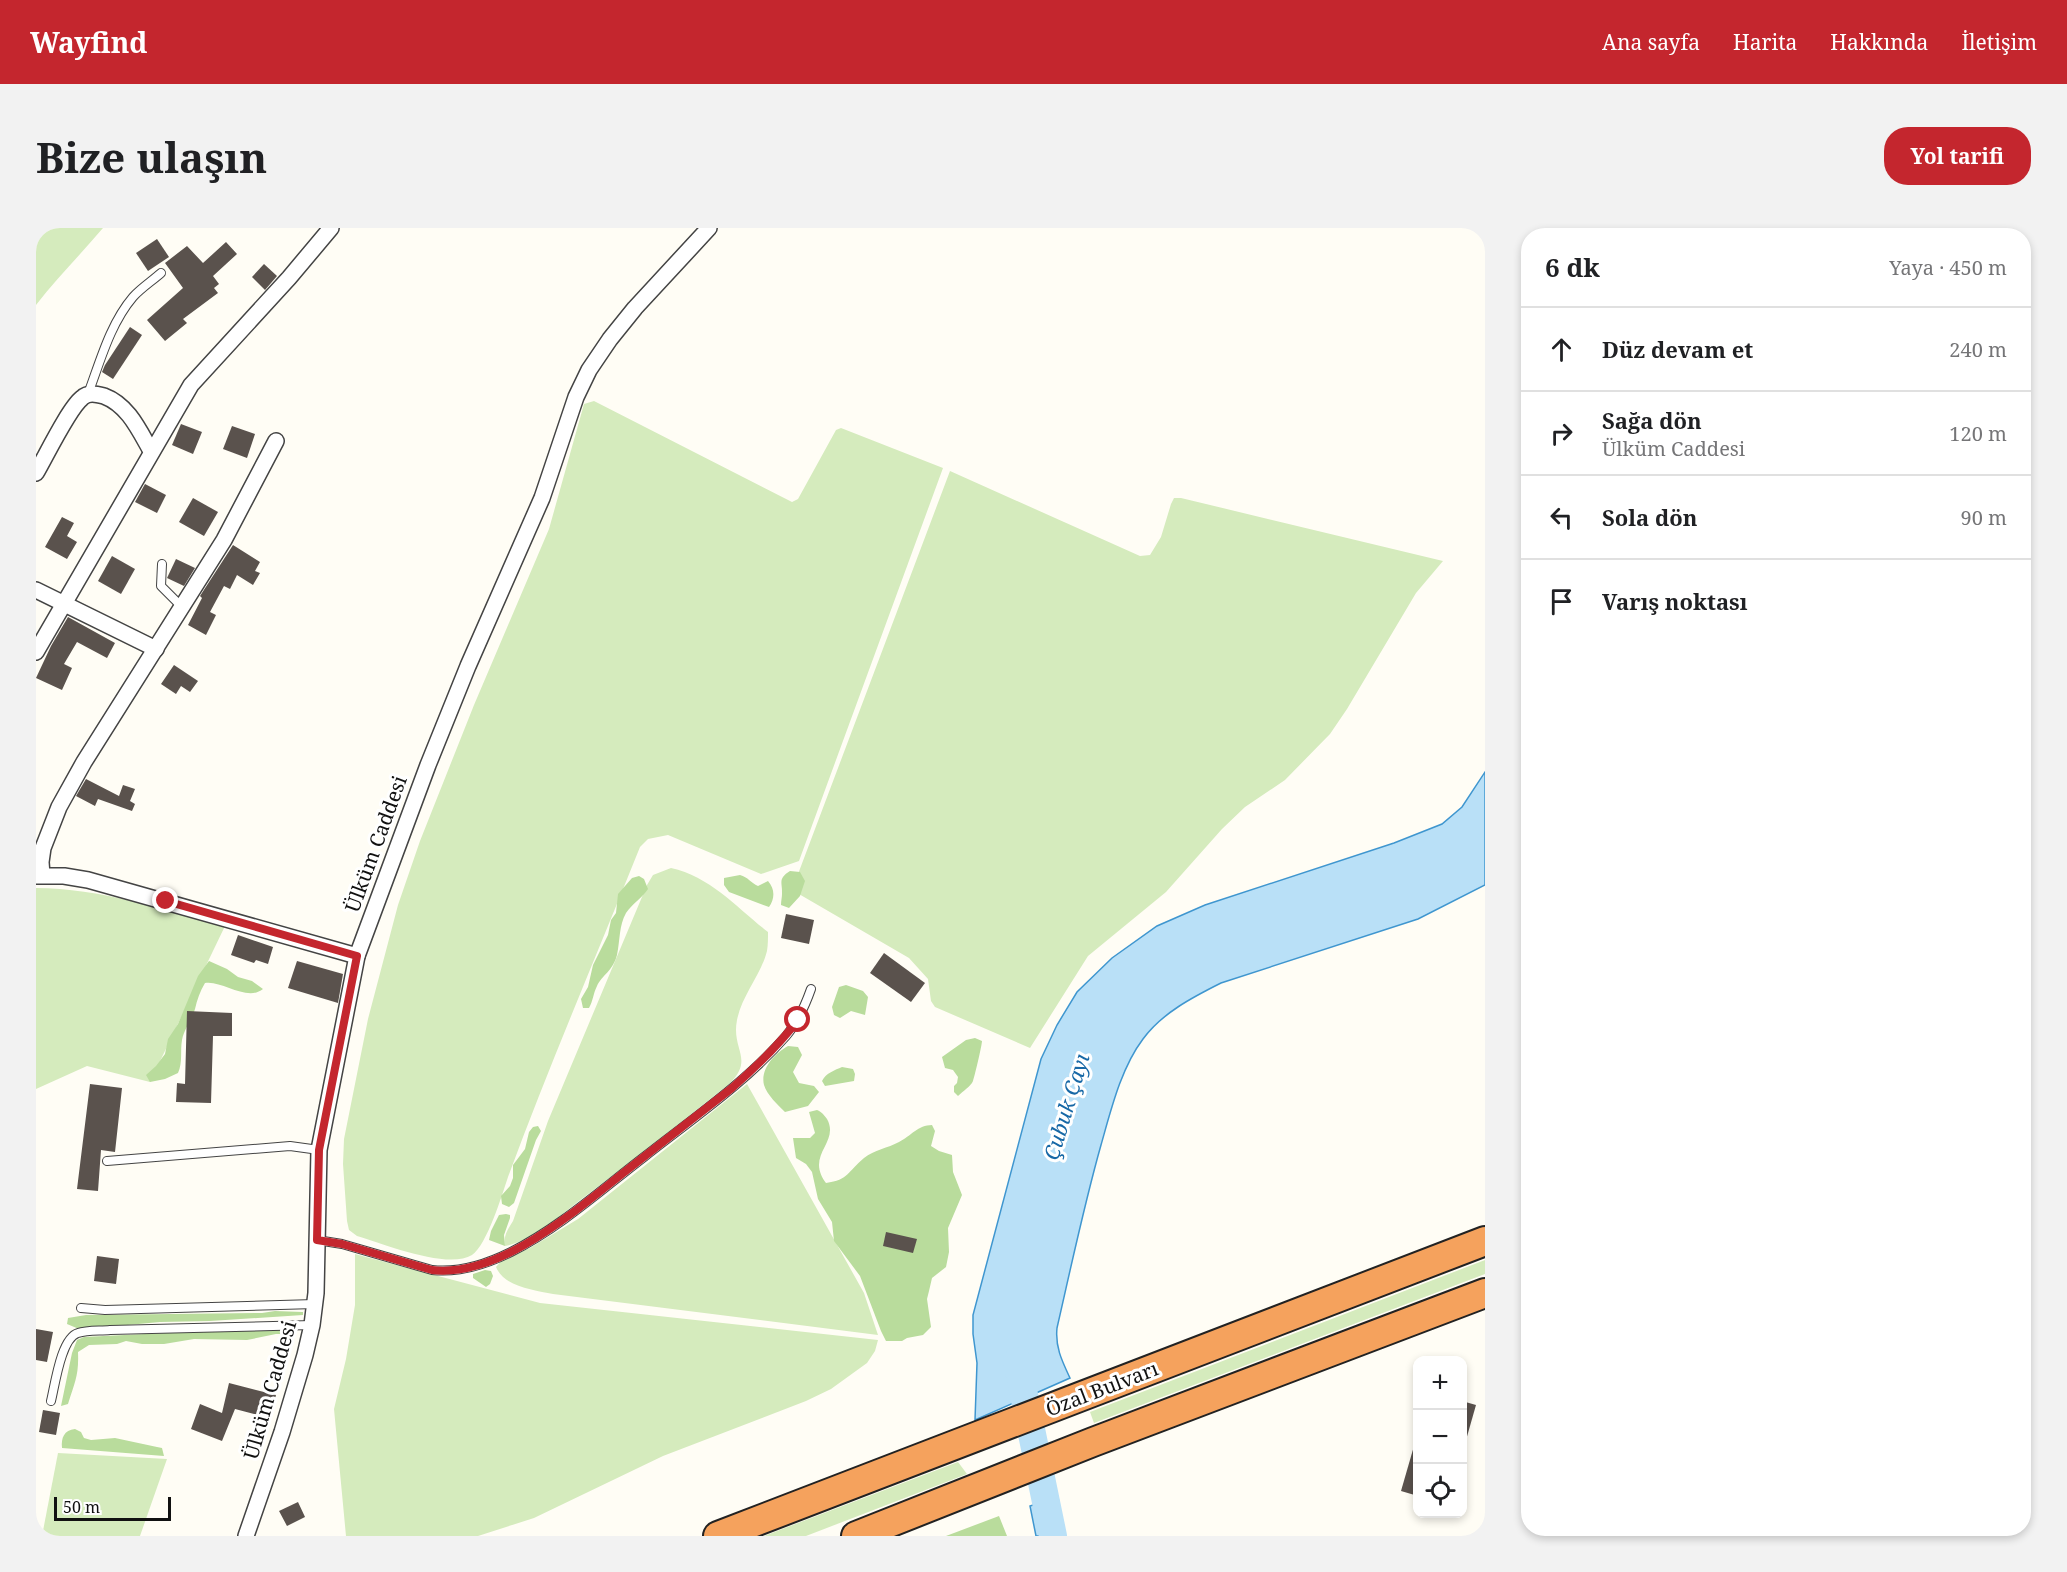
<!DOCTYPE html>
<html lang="tr">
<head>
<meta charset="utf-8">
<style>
	body { margin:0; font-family:"Noto Serif",serif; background:#f2f2f2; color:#202124 }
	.controls { position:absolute; right:18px; bottom:18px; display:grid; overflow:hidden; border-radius:12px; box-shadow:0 3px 9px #0003 }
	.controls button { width:54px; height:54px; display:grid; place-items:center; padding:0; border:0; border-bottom:2px solid #e0e0e0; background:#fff; color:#202124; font:30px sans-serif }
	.scale { position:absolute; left:18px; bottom:15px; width:117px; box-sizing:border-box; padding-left:6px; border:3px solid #111; border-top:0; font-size:16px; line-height:21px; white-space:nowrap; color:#111; -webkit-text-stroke:4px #fff; paint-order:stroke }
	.stop { position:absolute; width:18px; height:18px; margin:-14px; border:4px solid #c4262e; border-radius:50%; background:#fff }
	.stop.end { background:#c4262e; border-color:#fff; box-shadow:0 2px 6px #0008 }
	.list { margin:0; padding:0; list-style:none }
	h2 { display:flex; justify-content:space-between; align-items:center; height:78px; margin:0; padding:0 24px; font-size:26px }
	h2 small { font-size:20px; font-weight:400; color:#757577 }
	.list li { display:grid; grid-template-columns:39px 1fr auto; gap:18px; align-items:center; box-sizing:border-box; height:84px; padding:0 24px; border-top:2px solid #e0e0e0 }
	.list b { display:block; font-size:22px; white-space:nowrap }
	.list p { margin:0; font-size:20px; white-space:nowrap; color:#757577 }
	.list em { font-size:20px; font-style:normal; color:#757577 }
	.icon { flex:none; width:33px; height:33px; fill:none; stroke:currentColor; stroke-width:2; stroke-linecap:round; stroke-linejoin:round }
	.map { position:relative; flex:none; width:1449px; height:1308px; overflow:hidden; border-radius:24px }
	header { display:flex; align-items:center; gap:36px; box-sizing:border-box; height:84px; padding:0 30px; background:#c4262e; color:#fff }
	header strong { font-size:28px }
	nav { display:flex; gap:33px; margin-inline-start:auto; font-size:21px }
	.intro { display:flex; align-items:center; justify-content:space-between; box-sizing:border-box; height:144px; padding:0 36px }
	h1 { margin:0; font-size:42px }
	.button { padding:15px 27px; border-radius:24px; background:#c4262e; color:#fff; font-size:21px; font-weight:700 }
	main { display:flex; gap:36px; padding:0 36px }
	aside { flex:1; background:#fff; border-radius:24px; box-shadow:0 3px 9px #0003 }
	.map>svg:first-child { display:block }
	.green { fill:#d5ebbd }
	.forest { fill:#b9dc9c }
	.water { fill:#b9e0f7; stroke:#3f96cf; stroke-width:1.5 }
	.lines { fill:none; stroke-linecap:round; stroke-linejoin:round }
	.river { stroke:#b9e0f7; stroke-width:28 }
	.building { fill:#5a524d }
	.lane-casing { stroke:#444; stroke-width:10 }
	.street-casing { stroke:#444; stroke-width:18 }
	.highway-casing { stroke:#222; stroke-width:32 }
	.lane { stroke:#fff; stroke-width:8 }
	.street { stroke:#fff; stroke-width:15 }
	.highway { stroke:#f5a25d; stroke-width:28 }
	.route { stroke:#c4262e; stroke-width:8 }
	.labels { text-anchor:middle; stroke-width:6; stroke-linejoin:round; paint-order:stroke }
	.street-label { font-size:20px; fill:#111; stroke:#fff }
	.water-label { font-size:21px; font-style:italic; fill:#1768a6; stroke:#fff }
</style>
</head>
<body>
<header>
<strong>Wayfind</strong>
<nav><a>Ana sayfa</a><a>Harita</a><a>Hakkında</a><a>İletişim</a></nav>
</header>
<div class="intro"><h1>Bize ulaşın</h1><a class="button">Yol tarifi</a></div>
<main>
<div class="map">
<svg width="1449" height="1308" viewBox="0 0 1449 1308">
	<rect width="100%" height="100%" fill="#fffdf5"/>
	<g class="green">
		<path d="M0,0H67C45,26 21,50 0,77Z"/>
		<path d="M558,173L756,274L762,271L800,202L805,200L907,240L763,633L725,646L632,607L612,611L604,619C560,729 513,838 472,949C466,967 451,1017 436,1027C412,1042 348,1016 321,1008L313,1002L311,993L307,936L308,911L332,791L362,677L384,613L438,477L513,301L548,176Z"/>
		<path d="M914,243L1104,328L1114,327L1125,309L1135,276L1138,270H1145L1407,333L1380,365L1311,481L1294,506L1249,552L1209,579L1186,601L1130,664L1052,728L994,820L899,779L895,773L892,751L873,730L756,662Z"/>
		<path d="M635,640C675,649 701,680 732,704C732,710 732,717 731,723C725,747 706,767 701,792C695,822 719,831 693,856C643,896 594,935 543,973C522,989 497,1013 469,1018C467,1008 472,1001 477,993L512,893L611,657L617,647Z"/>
		<path d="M0,660C64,660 127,682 189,698L114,854L51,838L0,861Z"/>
		<path d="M711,856L828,1065L842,1107L517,1066C498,1062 468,1059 460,1039L466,1032L494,1020L542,991Z"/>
		<path d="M319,1026L504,1075L842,1112L839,1123L831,1135L795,1161L770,1173L627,1228L498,1290L442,1308H310L298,1181L310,1131L319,1077Z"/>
		<path d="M1449,1032V1046L1058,1195L1054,1184Z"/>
		<path d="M22,1225L131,1231L104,1308H6Z"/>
		<path d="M922,1234L931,1246L770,1308H728Z"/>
	</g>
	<g class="forest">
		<path d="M754,643L764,644L769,653L764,668L753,680L745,677C745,673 746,669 746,666C747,655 741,651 754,643Z"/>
		<path d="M704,647C712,649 715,655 722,658L732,653C739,661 739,670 733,679L693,664L688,657V650Z"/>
		<path d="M603,648L608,651L612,661C606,670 596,676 590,685C583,697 584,713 581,727C577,743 566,747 561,758C557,766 557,773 553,780H547L545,771L552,759L557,737L572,707L575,692L580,685L582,666L596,650Z"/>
		<path d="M173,733L191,741L202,749L216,753L227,761C211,774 186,752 169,755C164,763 161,772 159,781C156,792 148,801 146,812C144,823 147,834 142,845L129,851L114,854L110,847L120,838L129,826L132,811L142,796L162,748Z"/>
		<path d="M810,757L827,763L832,769L829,787L815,783L804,790L798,787L796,779L803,759Z"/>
		<path d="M939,810L946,813C946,817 939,847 937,853C935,858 927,863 922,868L918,864V858L921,855L922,849L917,842L909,840L906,829L930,812Z"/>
		<path d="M752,818L762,819L766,827L757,844L763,855L778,858L783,864L772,878L749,884C742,877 731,867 728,857C724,841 739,825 752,818Z"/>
		<path d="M806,839L817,841L819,846L818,853L789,858L786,853C790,845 799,842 806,839Z"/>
		<path d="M781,882C786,884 788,887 791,891C801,909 783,920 783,937C783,943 786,950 790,955C813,952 812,943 828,930C838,922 852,920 863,914C875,908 882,897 896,897L899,903L895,918L903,923L916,927L917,944L926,967L912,1000L913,1024L910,1039L896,1050L893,1063L891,1071L895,1099L887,1107L871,1110L866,1113H850L845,1103L824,1048L798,1013L796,994L782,971L776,944L770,936L760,930L757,910H774L779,905L773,884Z"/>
		<path d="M502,898L505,903L500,912L478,975L473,979L466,976L465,968L474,958L477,950V937L489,921L493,904L497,899Z"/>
		<path d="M470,986L474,987V990L468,1007L469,1018L453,1012L455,1003L463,987Z"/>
		<path d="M449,1042L455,1043L457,1048L454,1056L450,1059L437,1050V1046Z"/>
		<path d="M239,1083L267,1084V1087L174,1093L124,1094L59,1100L43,1101L31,1096L32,1090L50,1087L226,1085Z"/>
		<path d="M253,1099L258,1102L253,1106H240L211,1112L158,1111L128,1116H106L90,1113L81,1116L53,1117L42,1124C43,1147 39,1154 32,1176L25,1178L36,1125L41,1112L48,1109Z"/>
		<path d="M39,1201L45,1204L48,1210L55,1212L79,1210L121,1219L126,1220L128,1228L26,1220C25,1210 28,1202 39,1201Z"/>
		<path d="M963,1288L971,1308H910Z"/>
	</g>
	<g class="water">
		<path d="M1449,544V657L1382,691L1185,755C1157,769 1126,785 1107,811C1085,840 1075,882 1065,917C1048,977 1035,1039 1021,1100C1019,1119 1026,1133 1034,1150L939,1192L941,1135L937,1106V1087L1005,831L1021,797L1041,764L1076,730L1121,698L1169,677L1358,615L1406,596L1426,579Z"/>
		<path d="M1022,1269L1028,1308H1000L994,1278Z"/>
	</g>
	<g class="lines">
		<path class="river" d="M981,1133L1017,1308"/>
	</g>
	<g class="building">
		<path d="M121,11L133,29L112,43L100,25Z"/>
		<path d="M190,14L201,26L177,48L183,56L178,60L182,65L147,91L151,95L129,113L111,92L147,60L129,35L151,18L167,35Z"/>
		<path d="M228,36L241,48L229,62L216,49Z"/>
		<path d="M94,99L106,107L77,151L66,144L69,137Z"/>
		<path d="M145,196L166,204L157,226L136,217Z"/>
		<path d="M196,198L219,206L211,230L187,221Z"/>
		<path d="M109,256L130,267L121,285L99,274Z"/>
		<path d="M157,270L182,284L168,308L143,294Z"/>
		<path d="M26,289L38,295L31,308L41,314L31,331L9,319Z"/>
		<path d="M197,317L224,334L219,343L224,345L217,357L201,347L194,361L188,358L174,384L180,387L170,407L152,397L166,370L164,368Z"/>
		<path d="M76,328L99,341L85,366L62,353Z"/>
		<path d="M140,331L159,340L148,358L131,350Z"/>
		<path d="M32,389L79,415L71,430L41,414L28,436L36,440L26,462L0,450L15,418Z"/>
		<path d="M138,437L162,453L154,464L145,458L140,466L125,456Z"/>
		<path d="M50,551L83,568L87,557L99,561L94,573L99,576L96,583L62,571L59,578L40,568Z"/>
		<path d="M750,686L778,692L773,716L745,710Z"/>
		<path d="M202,707L237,719L232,736L220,732L218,735L195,727Z"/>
		<path d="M848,725L889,755L875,774L834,745Z"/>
		<path d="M261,733L307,746L302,775L252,760Z"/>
		<path d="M151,783L196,785V808H177L175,875L140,874L141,855L149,856Z"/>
		<path d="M54,856L86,860L79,924L65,922L62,963L41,961Z"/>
		<path d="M850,1004L881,1011L877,1025L847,1018Z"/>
		<path d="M61,1028L83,1031L80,1056L58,1053Z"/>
		<path d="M0,1101L17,1104L11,1134L0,1132Z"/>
		<path d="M193,1155L240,1167L234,1190L199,1181L186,1213L155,1201L164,1176L186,1185Z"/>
		<path d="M1426,1173L1440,1177L1430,1212H1426Z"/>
		<path d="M7,1182L24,1185L20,1207L3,1204Z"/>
		<path d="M1378,1218H1382V1268L1365,1263Z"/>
		<path d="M262,1274L269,1289L251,1298L243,1283Z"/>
	</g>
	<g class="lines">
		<defs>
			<g id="lane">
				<path d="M52,166C64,134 74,96 97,69C105,60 116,53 125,45"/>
				<path d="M126,336L125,358L146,379"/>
				<path d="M71,933L254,918L283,922"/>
				<path d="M281,1012L306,1016L396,1042C423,1045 451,1036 475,1024C523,1000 565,962 608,929C656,891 709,855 750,808C762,794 769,778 775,761"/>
				<path d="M45,1080L69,1082L279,1076"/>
				<path d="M15,1173C19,1157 25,1110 42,1105C51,1102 64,1103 74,1102L276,1097"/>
			</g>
			<g id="street">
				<path d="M0,245C10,228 33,180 46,170C52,164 60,166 68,168C92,177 103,202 115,223"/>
				<path d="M0,362L120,421"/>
				<path d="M0,424L155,157L253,50L295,0"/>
				<path d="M6,647L5,634L7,620L23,579L48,534L188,312L240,213"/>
				<path d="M0,648H28L52,652L321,728"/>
				<path d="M210,1308L246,1204L269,1127L276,1097L280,1065L283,922L321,728L392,537L432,438L506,270L540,169L553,142L574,111L599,80L673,0"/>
			</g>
			<g id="highway">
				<path d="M682,1308L1449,1013"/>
				<path d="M820,1308L1057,1214L1449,1065"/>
			</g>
		</defs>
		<use href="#lane" class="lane-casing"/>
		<use href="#street" class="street-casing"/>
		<use href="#highway" class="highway-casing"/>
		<use href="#lane" class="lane"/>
		<use href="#street" class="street"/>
		<use href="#highway" class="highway"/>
	</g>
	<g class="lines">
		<path class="route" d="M130,673L321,728L283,922L281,1012L306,1016L396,1042C465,1050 541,981 591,942C626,915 661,887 696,860C720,839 742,818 762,792"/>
	</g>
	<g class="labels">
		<g class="street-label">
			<text transform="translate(340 616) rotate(-70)" y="7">Ülküm Caddesi</text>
			<text transform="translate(1066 1161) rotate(-21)" y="7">Özal Bulvarı</text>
			<text transform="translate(234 1162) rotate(-74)" y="7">Ülküm Caddesi</text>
		</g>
		<g class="water-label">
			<text transform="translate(1031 879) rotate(-73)" y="7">Çubuk Çayı</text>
		</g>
	</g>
</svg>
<div class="controls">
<button>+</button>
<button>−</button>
<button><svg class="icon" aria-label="locate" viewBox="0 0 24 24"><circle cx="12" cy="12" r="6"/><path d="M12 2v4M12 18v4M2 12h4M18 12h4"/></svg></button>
</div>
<div class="scale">50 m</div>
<div class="stop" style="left:762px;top:792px"></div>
<div class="stop end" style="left:130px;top:673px"></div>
</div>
<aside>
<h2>6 dk<small>Yaya · 450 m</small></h2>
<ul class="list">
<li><svg class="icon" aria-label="ahead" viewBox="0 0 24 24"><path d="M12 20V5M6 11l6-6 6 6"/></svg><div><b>Düz devam et</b></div><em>240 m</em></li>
<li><svg class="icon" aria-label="right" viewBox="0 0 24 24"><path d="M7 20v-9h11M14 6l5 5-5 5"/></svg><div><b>Sağa dön</b><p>Ülküm Caddesi</p></div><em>120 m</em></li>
<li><svg class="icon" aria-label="left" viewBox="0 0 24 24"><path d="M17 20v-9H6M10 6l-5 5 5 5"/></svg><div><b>Sola dön</b></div><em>90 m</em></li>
<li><svg class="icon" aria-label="arrive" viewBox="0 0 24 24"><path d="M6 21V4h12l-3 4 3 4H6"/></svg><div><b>Varış noktası</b></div></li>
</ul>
</aside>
</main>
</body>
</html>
